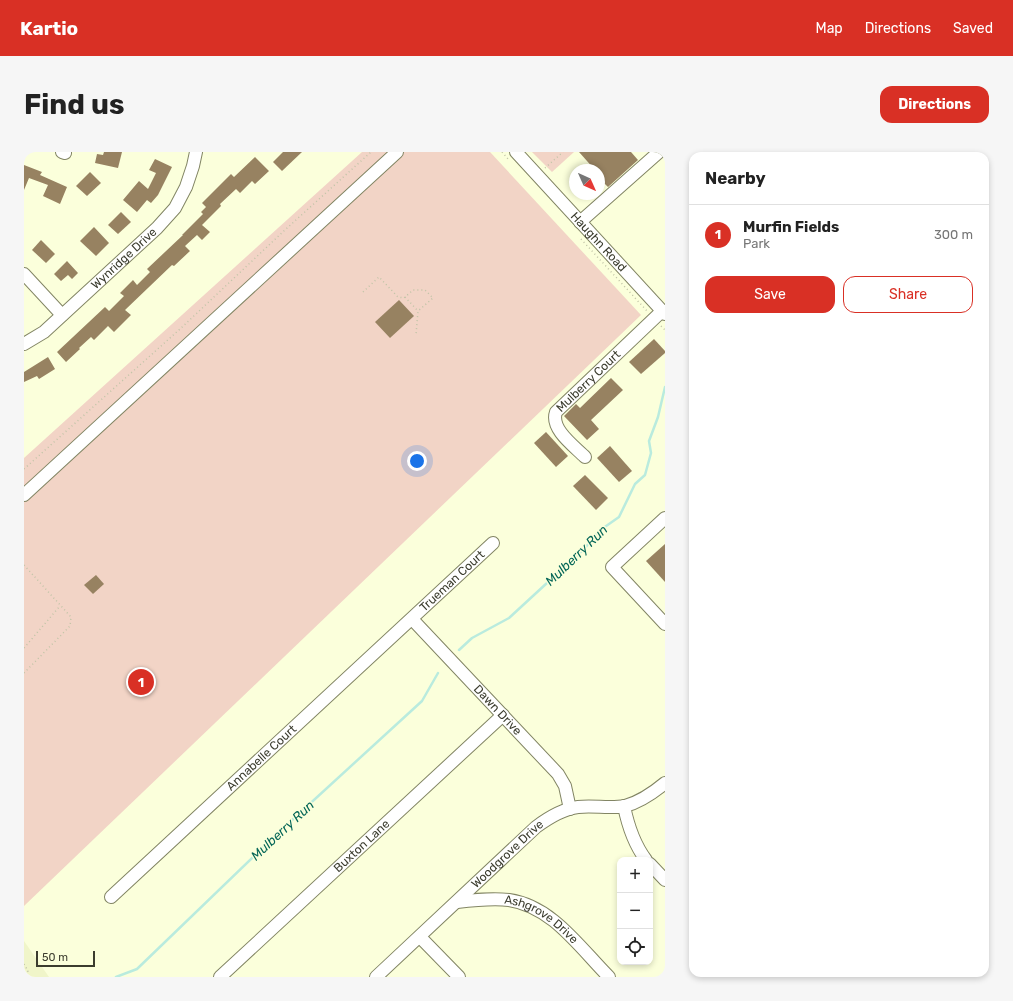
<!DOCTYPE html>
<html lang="en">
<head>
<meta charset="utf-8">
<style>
	body { margin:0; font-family:Rubik,sans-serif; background:#f6f6f6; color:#222 }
	.controls { position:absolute; right:12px; bottom:12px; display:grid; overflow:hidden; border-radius:8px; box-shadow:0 2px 6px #0003 }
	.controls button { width:36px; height:36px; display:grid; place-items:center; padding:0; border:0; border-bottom:1px solid #e0e0e0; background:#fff; color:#222; font:20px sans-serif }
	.compass { position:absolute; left:545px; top:12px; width:36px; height:36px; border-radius:50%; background:#fff; box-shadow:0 2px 6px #0003; rotate:135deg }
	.scale { position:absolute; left:12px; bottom:10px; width:59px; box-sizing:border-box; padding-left:4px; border:2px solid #3b3c2e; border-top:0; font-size:11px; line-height:14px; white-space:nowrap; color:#3b3c2e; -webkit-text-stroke:3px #fbffdb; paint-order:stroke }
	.you { position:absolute; left:393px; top:309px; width:14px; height:14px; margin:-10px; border:3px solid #fff; border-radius:50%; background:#1a73e8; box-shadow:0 0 0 6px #1a73e833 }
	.badge { display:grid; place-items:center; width:26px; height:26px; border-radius:50%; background:#d93025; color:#fff; font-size:13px; font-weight:700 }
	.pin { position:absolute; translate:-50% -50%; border:2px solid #fff; box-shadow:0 1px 4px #0006 }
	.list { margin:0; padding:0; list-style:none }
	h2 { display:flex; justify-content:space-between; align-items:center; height:52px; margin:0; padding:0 16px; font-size:17px }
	h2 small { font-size:13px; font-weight:400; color:#767676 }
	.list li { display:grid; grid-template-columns:26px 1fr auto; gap:12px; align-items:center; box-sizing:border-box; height:60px; padding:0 16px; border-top:1px solid #e0e0e0 }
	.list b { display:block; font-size:15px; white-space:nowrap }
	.list p { margin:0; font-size:13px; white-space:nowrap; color:#767676 }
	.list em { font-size:13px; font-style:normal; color:#767676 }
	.actions { display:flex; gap:8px; padding:12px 16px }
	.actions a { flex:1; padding:9px 0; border:1px solid #d93025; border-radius:12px; text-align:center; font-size:14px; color:#d93025 }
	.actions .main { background:#d93025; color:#fff }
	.icon { flex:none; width:22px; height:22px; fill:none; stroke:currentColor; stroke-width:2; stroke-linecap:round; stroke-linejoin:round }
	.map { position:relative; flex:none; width:641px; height:825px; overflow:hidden; border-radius:12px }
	header { display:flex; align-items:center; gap:24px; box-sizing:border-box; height:56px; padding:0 20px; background:#d93025; color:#fff }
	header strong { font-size:19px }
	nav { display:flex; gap:22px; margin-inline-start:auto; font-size:14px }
	.intro { display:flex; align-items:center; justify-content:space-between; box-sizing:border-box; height:96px; padding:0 24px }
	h1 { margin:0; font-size:28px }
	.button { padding:10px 18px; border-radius:12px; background:#d93025; color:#fff; font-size:14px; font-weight:700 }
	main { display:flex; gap:24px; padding:0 24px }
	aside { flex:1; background:#fff; border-radius:12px; box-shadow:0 2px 6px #0003 }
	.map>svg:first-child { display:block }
	.built { fill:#f0f5c9 }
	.green { fill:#f2d4c6 }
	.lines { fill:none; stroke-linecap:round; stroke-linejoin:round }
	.stream { stroke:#b9ebde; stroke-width:2.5 }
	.building { fill:#978261 }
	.minor-casing { stroke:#828564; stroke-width:14 }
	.path { stroke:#c1c4a7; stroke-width:1.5; stroke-dasharray:1 3; stroke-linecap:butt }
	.minor { stroke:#fff; stroke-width:12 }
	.labels { text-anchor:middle; stroke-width:3; stroke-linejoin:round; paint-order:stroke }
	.street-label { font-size:12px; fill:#3b3c2e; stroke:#fbffdb }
	.water-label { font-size:13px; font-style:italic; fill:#046657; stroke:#fbffdb }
</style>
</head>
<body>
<header>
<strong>Kartio</strong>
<nav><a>Map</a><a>Directions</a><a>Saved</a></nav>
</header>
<div class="intro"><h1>Find us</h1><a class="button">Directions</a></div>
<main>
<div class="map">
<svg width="641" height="825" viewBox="0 0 641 825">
	<rect width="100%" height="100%" fill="#fbffdb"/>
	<path class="built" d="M0,789L25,825H0Z"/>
	<g class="green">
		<path d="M338,0H466L617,163L0,754V306Z"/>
		<path d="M508,0H550L528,20Z"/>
	</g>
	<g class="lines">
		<g class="stream">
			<path d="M435,498L448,486L485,466L561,396L575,379L595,365L611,332L621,323L627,301L625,289L634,265L641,235"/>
			<path d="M92,825L113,817L255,680L398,549L414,521"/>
		</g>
	</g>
	<g class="building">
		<path d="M80,0H98L94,16L71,11L73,2L79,3Z"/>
		<path d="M259,0H278L258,19L249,10Z"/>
		<path d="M555,0H607L614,8L584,35L575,26V18H571Z"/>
		<path d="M231,5L245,19L231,32L228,29L216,41L212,37L196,52L197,54L178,73L186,80L178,88L173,83L161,94L166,99L150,114L148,113L101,158L107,163L90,180L84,174L70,188L67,185L55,196L56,197L42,210L33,200L81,155L85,159L100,144L96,141L109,128L113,133L126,120L123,117L159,83H158L179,62L177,60L182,55L178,51L207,22L210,25Z"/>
		<path d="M131,7L148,15L134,43L127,51L123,48L113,60L99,48L115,29L124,37L132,21L125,18Z"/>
		<path d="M0,13L18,20L16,23L43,35L36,52L19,44L24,33L5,26L0,38Z"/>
		<path d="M66,20L77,31L63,44L52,34Z"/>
		<path d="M97,60L107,70L94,82L84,73Z"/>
		<path d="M70,75L85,91L72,104L56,89Z"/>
		<path d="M17,88L31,102L22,111L8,98Z"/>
		<path d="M43,109L54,121L48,127L44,123L37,129L30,122Z"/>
		<path d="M375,148L390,164L366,186L351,170Z"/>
		<path d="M630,187L641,199V201L617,222L605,210Z"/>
		<path d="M24,205L31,217L15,227L13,224L0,230V220Z"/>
		<path d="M587,226L599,238L567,268L575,277L563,288L540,264L552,252L556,256Z"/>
		<path d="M522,280L544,304L532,315L510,291Z"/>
		<path d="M586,294L608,319L595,330L573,306Z"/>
		<path d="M561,323L584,346L572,358L549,334Z"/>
		<path d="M641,392V430L622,409Z"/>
		<path d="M72,423L80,432L69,442L60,433Z"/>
	</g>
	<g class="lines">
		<defs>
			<g id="minor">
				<path d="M38,0L41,1"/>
				<path id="s1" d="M492,0L641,162"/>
				<path d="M556,70L635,0"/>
				<path d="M0,122L38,163"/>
				<path id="s2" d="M0,192L20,180L133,76L151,56L162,35L169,14L172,0"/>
				<path id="s3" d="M561,305C550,294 526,277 532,260L638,159"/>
				<path d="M0,343L373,0"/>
				<path d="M641,366L588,415L641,472"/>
				<path id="s4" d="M388,467L534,622L541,634L546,657"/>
				<path d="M600,654C604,674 610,692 622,708"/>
				<path d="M626,712L641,728"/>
				<path id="s5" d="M87,745L469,391"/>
				<path id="s6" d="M433,750C450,748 467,746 485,748C528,754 556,796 585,825"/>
				<path d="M396,785L435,825"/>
				<path id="s7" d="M196,825L479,563"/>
				<path id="s8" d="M352,825L512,675C524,666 539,657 554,655C570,653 585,657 601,654C616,650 629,641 641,631"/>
			</g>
		</defs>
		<use href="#minor" class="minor-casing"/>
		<g class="path">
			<path d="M478,0L484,7"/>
			<path d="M521,16L539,0"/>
			<path d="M557,87L623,159"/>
			<path d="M339,140L355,125L374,145L380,146L389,138H401L409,146L394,159L392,183"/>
			<path d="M381,145L394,159"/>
			<path d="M637,174L641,178"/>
			<path d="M0,317L156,177L262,77L347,0"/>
			<path d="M0,413L47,465L46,474L0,521"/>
			<path d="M0,496L36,454"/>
			<path d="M0,812L4,819L0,823"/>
		</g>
		<use href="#minor" class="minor"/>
	</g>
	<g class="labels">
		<g class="street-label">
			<text dy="4" stroke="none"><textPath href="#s1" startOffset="122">Haughn Road</textPath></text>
			<text dy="4" stroke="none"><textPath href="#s2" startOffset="132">Wynridge Drive</textPath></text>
			<text dy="4" stroke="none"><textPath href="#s3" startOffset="101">Mulberry Court</textPath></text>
			<text dy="4" stroke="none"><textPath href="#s5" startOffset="465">Trueman Court</textPath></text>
			<text dy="4" stroke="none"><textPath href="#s4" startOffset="125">Dawn Drive</textPath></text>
			<text dy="4" stroke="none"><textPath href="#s5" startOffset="205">Annabelle Court</textPath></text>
			<text dy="4" stroke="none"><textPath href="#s7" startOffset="193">Buxton Lane</textPath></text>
			<text dy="4" stroke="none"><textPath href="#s8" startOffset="180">Woodgrove Drive</textPath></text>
			<text dy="4" stroke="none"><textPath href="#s6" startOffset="90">Ashgrove Drive</textPath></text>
		</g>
		<g class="water-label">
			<text transform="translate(552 403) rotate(-44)" y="5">Mulberry Run</text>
			<text transform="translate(258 678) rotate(-43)" y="5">Mulberry Run</text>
		</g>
	</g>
</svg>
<div class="controls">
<button>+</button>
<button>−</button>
<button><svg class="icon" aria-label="locate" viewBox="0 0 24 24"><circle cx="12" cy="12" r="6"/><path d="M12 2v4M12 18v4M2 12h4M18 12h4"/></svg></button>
</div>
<svg class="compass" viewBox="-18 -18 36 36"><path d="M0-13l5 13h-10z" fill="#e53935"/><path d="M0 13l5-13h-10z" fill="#767676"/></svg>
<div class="scale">50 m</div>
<div class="you"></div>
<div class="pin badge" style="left:117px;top:530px">1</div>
</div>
<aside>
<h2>Nearby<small></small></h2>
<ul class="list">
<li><span class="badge">1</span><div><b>Murfin Fields</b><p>Park</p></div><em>300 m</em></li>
</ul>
<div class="actions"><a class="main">Save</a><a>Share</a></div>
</aside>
</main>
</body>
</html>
